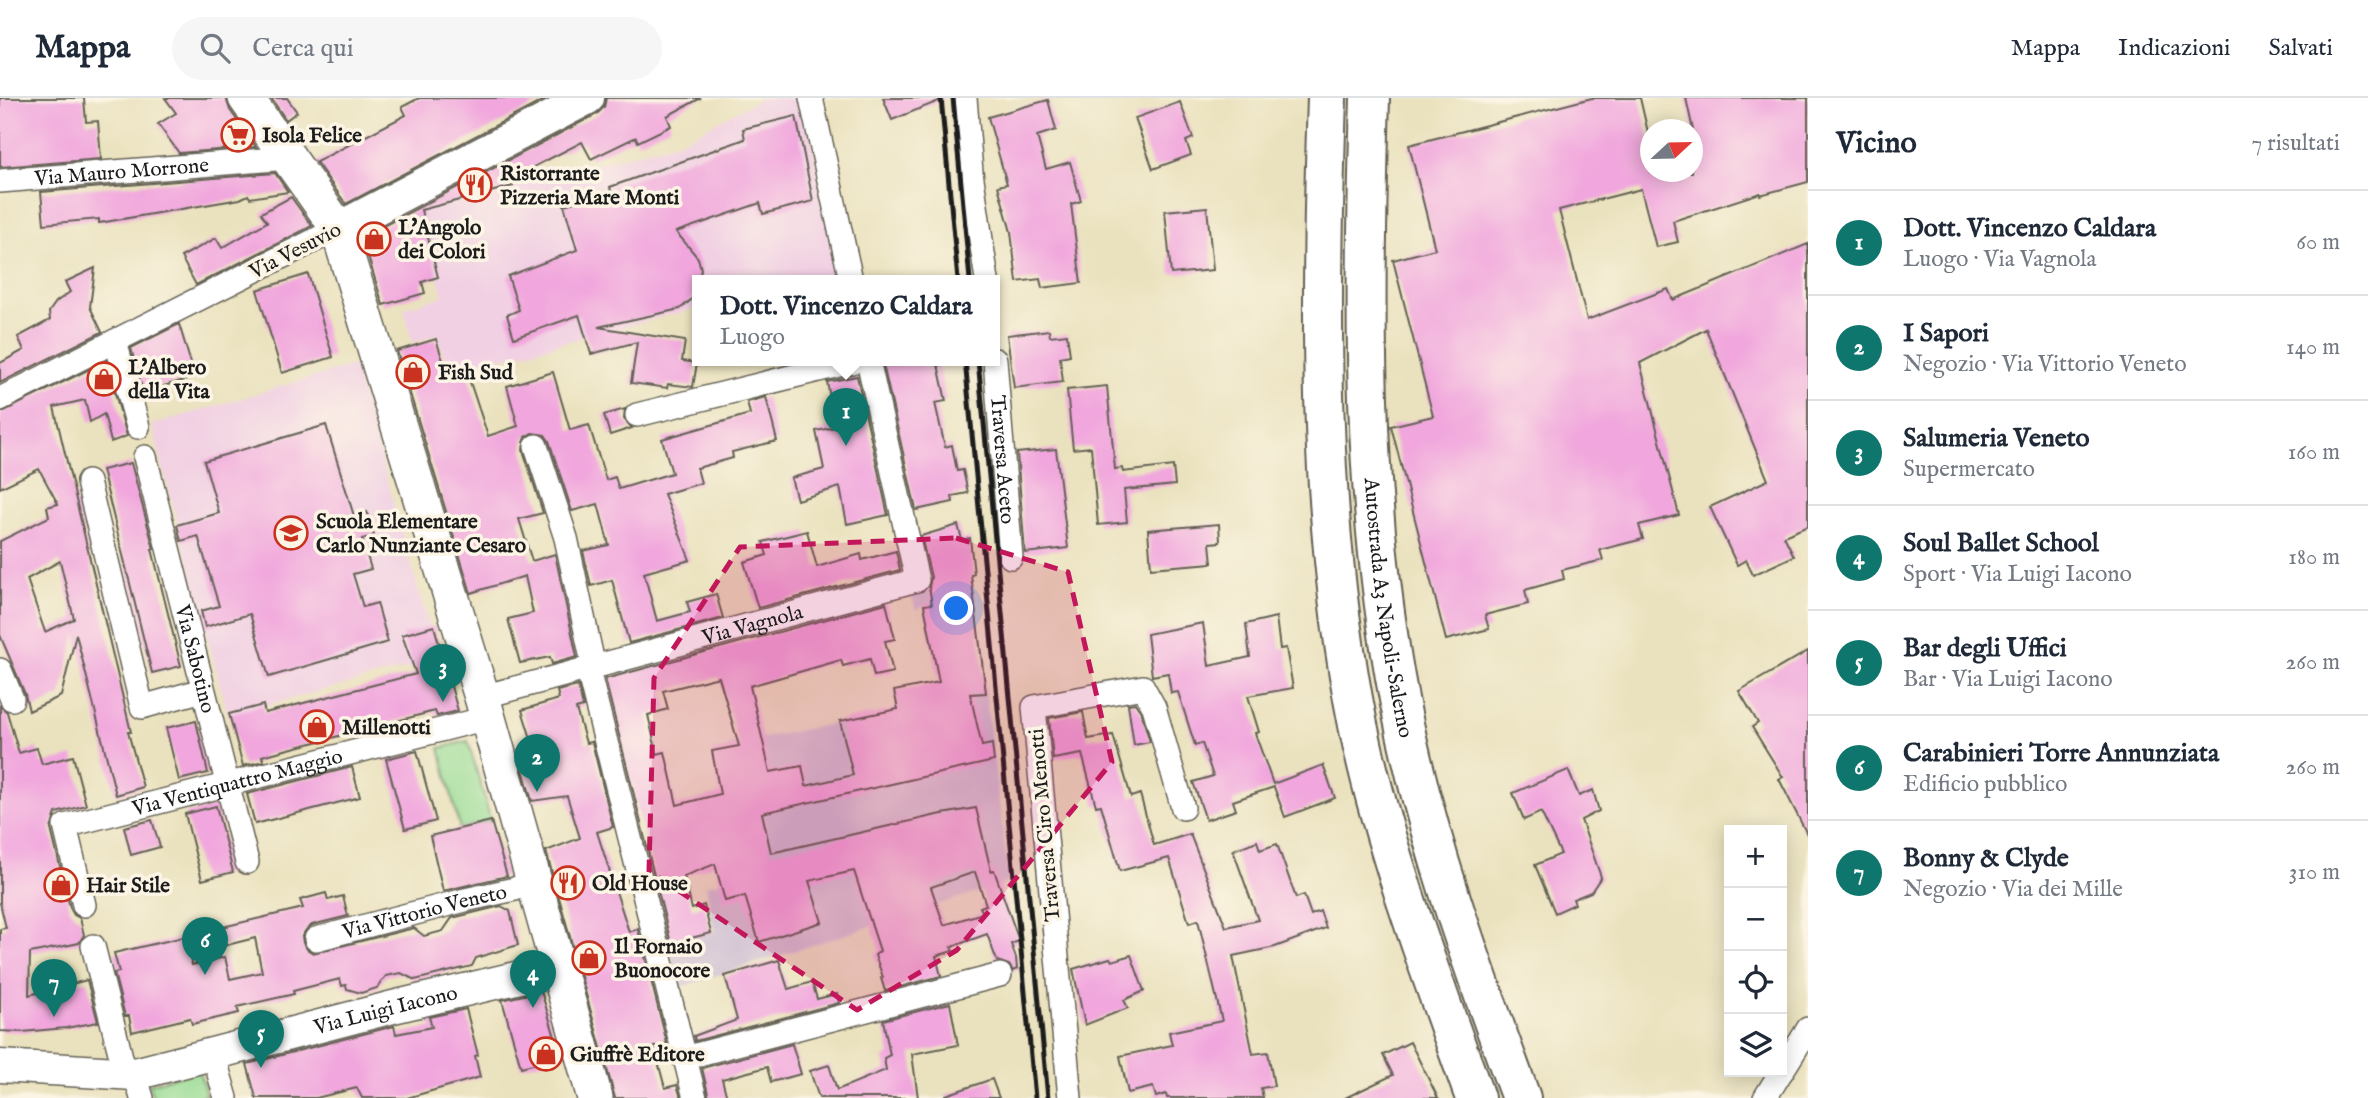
<!DOCTYPE html>
<html lang="it">
<head>
<meta charset="utf-8">
<style>
	body { margin:0; font-family:"IM FELL English",serif; background:#f6f6f7; color:#1f2937 }
	.controls { position:absolute; right:21px; bottom:21px; display:grid; overflow:hidden; border-radius:0px; box-shadow:0 4px 18px #0003 }
	.controls button { width:63px; height:63px; display:grid; place-items:center; padding:0; border:0; border-bottom:2px solid #e0e1e3; background:#fff; color:#1f2937; font:35px sans-serif }
	.compass { position:absolute; left:1640px; top:21px; width:63px; height:63px; border-radius:50%; background:#fff; box-shadow:0 4px 18px #0003; rotate:68deg }
	.you { position:absolute; left:957px; top:511px; width:24px; height:24px; margin:-18px; border:5px solid #fff; border-radius:50%; background:#1a73e8; box-shadow:0 0 0 10px #1a73e833 }
	.badge { display:grid; place-items:center; width:46px; height:46px; border-radius:50%; background:#0f766e; color:#fff; font-size:23px; font-weight:700 }
	.pin { position:absolute; translate:-50% -58px; filter:drop-shadow(0 2px 4px #0008) }
	.pin::after { content:''; position:absolute; top:37px; width:24px; height:21px; background:inherit; clip-path:polygon(0 0,100% 0,50% 100%) }
	.popup { position:absolute; left:692px; top:177px; width:308px; height:91px; box-sizing:border-box; display:grid; place-content:center; border-radius:0px; background:#fff; filter:drop-shadow(0 2px 5px #0005); font-size:23px; white-space:nowrap; color:#747a83 }
	.popup b { font-size:26px; color:#1f2937 }
	.popup::after { content:''; position:absolute; left:50%; top:100%; margin-left:-14px; border:14px solid transparent; border-top-color:#fff }
	.list { margin:0; padding:0; list-style:none }
	h2 { display:flex; justify-content:space-between; align-items:center; height:91px; margin:0; padding:0 28px; font-size:30px }
	h2 small { font-size:23px; font-weight:400; color:#747a83 }
	.list li { display:grid; grid-template-columns:46px 1fr auto; gap:21px; align-items:center; box-sizing:border-box; height:105px; padding:0 28px; border-top:2px solid #e0e1e3 }
	.list b { display:block; font-size:26px; white-space:nowrap }
	.list p { margin:0; font-size:23px; white-space:nowrap; color:#747a83 }
	.list em { font-size:23px; font-style:normal; color:#747a83 }
	.icon { flex:none; width:38px; height:38px; fill:none; stroke:currentColor; stroke-width:2; stroke-linecap:round; stroke-linejoin:round }
	.map { position:relative; flex:none; width:1808px; height:1000px; overflow:hidden }
	header { display:flex; align-items:center; gap:42px; box-sizing:border-box; height:98px; padding:0 35px; background:#fff; border-bottom:2px solid #e0e1e3 }
	header strong { font-size:33px }
	nav { display:flex; gap:38px; margin-inline-start:auto; font-size:24px }
	.search { width:490px; height:63px; background:#f6f6f7; display:flex; align-items:center; gap:18px; box-sizing:border-box; padding:0 24px; border-radius:38px; color:#747a83; font-size:26px }
	main { display:flex }
	aside { flex:1; background:#fff }
	.map>svg:first-child { display:block }
	.built { fill:#f1d0e3 }
	.industrial { fill:#cebed1 }
	.green { fill:#99dc94; stroke:#5a7c58; stroke-width:2 }
	.building { fill:#f1a7dd; fill-rule:evenodd }
	.lines { fill:none; stroke-linecap:round; stroke-linejoin:round }
	.street-casing { stroke:#646155; stroke-width:26 }
	.secondary-casing { stroke:#646155; stroke-width:35 }
	.primary-casing { stroke:#646155; stroke-width:38 }
	.highway-casing { stroke:#646155; stroke-width:42 }
	.street { stroke:#fff; stroke-width:23 }
	.secondary { stroke:#fff; stroke-width:32 }
	.primary { stroke:#fff; stroke-width:35 }
	.highway { stroke:#fff; stroke-width:38 }
	.rail { stroke:#1c1c1c; stroke-width:5 }
	.marked { fill:#c2185b; fill-opacity:0.2; stroke:#c2185b; stroke-width:5; stroke-dasharray:14 9; stroke-linejoin:round }
	.labels { text-anchor:middle; stroke-width:7; stroke-linejoin:round; paint-order:stroke }
	.poi-label { font-size:21px; font-weight:bold; fill:#1c1c1c; stroke:#fcf5e5; text-anchor:start }
	.street-label { font-size:21px; fill:#1c1c1c; stroke:#fcf5e5 }
</style>
</head>
<body>
<header>
<strong>Mappa</strong>
<div class="search"><svg class="icon" aria-label="search" viewBox="0 0 24 24"><circle cx="10" cy="10" r="6"/><path d="M15 15l6 6"/></svg>Cerca qui</div>
<nav><a>Mappa</a><a>Indicazioni</a><a>Salvati</a></nav>
</header>
<main>
<div class="map">
<svg width="1808" height="1000" viewBox="0 0 1808 1000">
	<rect width="100%" height="100%" fill="#fcf5e5"/>
	<filter id="ink" filterUnits="userSpaceOnUse"><feTurbulence type="fractalNoise" baseFrequency=".0143" numOctaves="2"/><feDisplacementMap in="SourceGraphic" scale="14" xChannelSelector="R" yChannelSelector="G"/><feConvolveMatrix kernelMatrix="1 2 1 2 8 2 1 2 1" color-interpolation-filters="sRGB"/></filter>
	<filter id="wash" filterUnits="userSpaceOnUse"><feTurbulence type="fractalNoise" baseFrequency=".00686" numOctaves="4" result="noise"/><feDisplacementMap in="SourceGraphic" scale="28" xChannelSelector="R" yChannelSelector="G"/><feGaussianBlur stdDeviation="1.57" result="paint"/><feColorMatrix in="noise" values="0 0 0 0 0 0 0 0 0 0 0 0 0 0 0 0 0 1.4 0 .05"/><feComposite in="paint" operator="in"/></filter>
	<g filter="url(#wash)">
		<rect width="100%" height="100%" fill="#eae2be"/>
		<g class="built">
			<path d="M762,0H802L841,174L809,182H697V210L449,274L437,237L412,245L404,210L443,198L421,112L679,44Z"/>
			<path d="M354,267L429,529L434,528L444,561L228,617L152,327Z"/>
		</g>
		<path class="industrial" d="M971,481L1009,784L678,890L668,846L714,833L706,787L754,775L728,647L943,603L924,508L916,512L911,496Z"/>
		<g class="green">
			<path d="M468,643L491,723L460,731L440,650Z"/>
			<path d="M199,972L206,997L194,1000H153L149,986Z"/>
		</g>
		<g id="blocks">
			<g class="building">
				<path d="M0,0H84L86,24L98,23L101,61L0,69Z"/>
				<path d="M165,0H226L230,12L256,49L179,55L158,26L176,15Z"/>
				<path d="M271,0H287L297,14L286,22Z"/>
				<path d="M419,0H548L346,106L316,64L406,17L402,9Z"/>
				<path d="M606,0H701L667,18L671,28L638,44L636,39L591,61L582,44L510,81L513,88L421,112L438,179L422,184L425,195L383,207L362,139L597,16L604,9Z"/>
				<path d="M883,0H943L944,1L892,22Z"/>
				<path d="M1592,0H1640L1650,43V74H1692V57L1698,55L1686,0H1808V84L1760,97V95L1673,123L1678,144L1656,149L1641,91L1559,112L1587,222L1668,191L1673,202L1808,146V428L1784,438L1794,458L1753,477L1746,462L1737,467L1710,409L1768,382L1706,231L1640,265L1679,417L1639,427L1643,441L1600,452L1603,462L1562,472L1564,481L1525,492L1528,506L1485,517L1489,531L1446,542L1391,328L1433,318L1393,162L1435,151L1409,47Z"/>
				<path d="M1048,2L1056,32L1037,38L1046,71L1070,64L1081,103L1071,106L1081,185L1042,190L1040,181L1017,184L1011,134L998,88L1007,86L988,19Z"/>
				<path d="M1180,4L1193,40L1186,43L1191,57L1153,71L1135,20Z"/>
				<path d="M796,18L813,103L763,116L760,105L676,134L698,160L701,171L697,192L692,201L680,211L598,229L685,243L682,263L697,265L693,289L668,286L667,290L631,285L637,244L591,256L579,217L514,240L507,217L519,212L508,178L577,152L564,107L611,93L610,89L745,41L743,31Z"/>
				<path d="M275,75L288,94L250,100L248,97L240,101L99,125V121L44,126L41,94Z"/>
				<path d="M291,99L312,128L196,187L181,159L216,140L222,150L267,124L261,115Z"/>
				<path d="M1207,109L1213,172L1171,176L1165,113Z"/>
				<path d="M95,170L90,209L102,234L0,285V265L24,252L18,239L50,222L49,214L56,204L70,194L65,184Z"/>
				<path d="M308,176L333,259L282,275L257,192Z"/>
				<path d="M179,226L195,279L143,294L131,250Z"/>
				<path d="M1049,232L1050,238L1067,236L1070,257L1060,259L1063,284L1014,290L1007,237Z"/>
				<path d="M436,241L447,275L465,269L488,338L518,328L507,288L553,274L570,332L589,327L606,382L615,379L619,391L672,375L662,341L750,316L747,304L766,299L777,343L732,354L733,360L697,370L701,385L664,396L690,462L644,475L657,523L690,514L687,504L716,496L723,520L629,545L612,482L591,488L583,453L609,447L598,406L572,413L549,343L545,337L532,335L525,339L523,352L543,415L519,421L532,463L555,456L577,559L552,566L550,559L520,565L508,521L533,515L525,478L471,495L397,253Z"/>
				<path d="M882,262H937L946,303L935,305L945,349L952,347L957,373L963,372L968,395L952,398L953,404L916,412Z"/>
				<path d="M106,263L127,338L111,344L104,316L90,324L85,302L54,309L131,634H128L143,689L116,697L76,536L61,598L29,613L25,596L0,537V443L49,419L47,409L58,406L39,371L0,390V315ZM60,463L74,521L45,534L27,481Z"/>
				<path d="M857,278L888,417L847,426L840,389L797,402L791,380L824,371L816,333L836,329L827,284Z"/>
				<path d="M1107,288L1115,371L1122,370L1123,374L1173,368L1175,387L1124,392L1127,424L1098,427L1091,349L1073,351L1067,292Z"/>
				<path d="M625,311L624,321L632,330L610,337L604,317Z"/>
				<path d="M326,327L354,418L367,414L374,438L362,441L371,471L353,476L363,509L377,505L388,544L269,579L250,516L205,529L201,513L219,508L198,438L181,443L177,427L219,415L204,363Z"/>
				<path d="M1056,351L1068,450L1025,455L1017,355Z"/>
				<path d="M131,365L154,451H152L181,568L152,575L102,372Z"/>
				<path d="M1219,426L1220,444L1210,445L1212,465L1151,470L1148,432Z"/>
				<path d="M958,427L962,442L970,440L974,476L971,477L986,595L970,596L982,648L992,646L994,663L762,715L771,755L937,717L976,710L991,773L994,772L1019,843L1011,846L1016,860L1017,871L1013,873L1009,867L997,863L987,836L951,849L953,853L936,858L941,878L885,893L881,880L883,879L875,857L880,853L854,773L809,783L822,824L759,844L745,798L725,803L715,766L684,778L692,811L704,807L711,835L671,845L605,581L886,505L895,541L885,543L893,574L874,578L870,561L843,568L841,562L750,588L770,674L802,668L806,688L853,677L840,623L898,611L894,593L939,584L924,507L932,506L929,489L931,479L921,438ZM719,579L739,648L712,653L720,696L677,707L665,654L657,656L648,617L668,611L663,593ZM975,774L986,807L980,809L983,815L944,827L931,789Z"/>
				<path d="M807,433L817,469L861,456L862,462L896,453L900,472L758,510L744,464L767,457L763,444Z"/>
				<path d="M1276,519L1280,551L1286,550L1293,590L1248,598L1259,634L1255,635L1273,686L1323,667L1335,700L1285,719L1274,689L1233,703L1236,712L1206,722L1193,684L1213,678L1202,645L1195,647L1178,594L1171,595L1168,575L1152,578L1147,536L1203,525L1209,568L1250,559L1246,526Z"/>
				<path d="M434,528L458,613L437,618L435,613L262,658L264,663L243,668L229,616L263,607L265,615L416,576L402,537Z"/>
				<path d="M1808,553V738L1779,681L1783,679L1752,629L1758,625L1739,593Z"/>
				<path d="M578,588L583,609L576,611L586,645L592,644L613,729L597,734L629,834L638,831L667,945L654,949L665,990L677,987L681,1000H615L546,753L580,740L567,698L532,703L521,665L538,663L522,612L559,601L557,593Z"/>
				<path d="M1135,605L1141,614L1150,644L1134,647L1128,606Z"/>
				<path d="M0,608L7,614L19,655L37,650L42,666L73,658L86,707L56,715L51,731L70,810L74,817L80,820L84,837L79,845L30,855L29,897L87,882L98,924L66,930L22,934L0,933V831L6,830L0,805Z"/>
				<path d="M1083,614L1088,641L1113,637L1131,699L1140,696L1154,747L1190,736L1226,829L1258,822L1233,752L1257,743L1260,752L1277,746L1296,800L1304,797L1311,817L1320,813L1326,830L1275,849L1233,858L1253,956L1268,954L1274,988L1261,990L1263,1000H1167L1166,996L1156,999L1153,989L1128,995L1120,958L1172,947L1169,934L1222,923L1198,822L1189,825L1169,760L1120,773L1101,707L1096,708L1082,656L1053,661L1049,620Z"/>
				<path d="M196,623L208,675L179,682L166,630Z"/>
				<path d="M417,653L436,723L405,731L386,661Z"/>
				<path d="M352,669L360,699L255,726L247,696Z"/>
				<path d="M1568,672L1579,698L1593,692L1599,713L1581,722L1601,779L1591,794L1573,801L1575,806L1555,815L1535,767L1561,756L1541,714L1524,722L1513,695Z"/>
				<path d="M216,708L233,774L202,782L185,716Z"/>
				<path d="M152,722L160,749L131,757L124,729Z"/>
				<path d="M491,723L507,778L443,793L430,738Z"/>
				<path d="M326,795L328,802L343,798L348,818L312,827L306,832L302,838L303,845L307,851L313,855L414,830L424,838L443,833L452,820L501,808L510,813L518,847L476,860L472,868L415,882L401,875L386,878L377,890L361,895L347,891L346,887L342,888L340,881L293,893L294,896L237,909L239,915L192,926L190,920L132,934L129,918H125L114,875L119,874L114,855L184,839L192,867L225,859L230,881L262,874L255,840L219,849L214,831L303,810L300,802Z"/>
				<path d="M1131,857L1144,893L1124,902L1128,910L1085,927L1073,871L1110,860L1112,863Z"/>
				<path d="M779,862L788,891L812,884L817,901L837,896L839,905L695,943L694,938L737,922L725,878Z"/>
				<path d="M541,893L561,959L521,969L502,902Z"/>
				<path d="M950,905L958,947L912,956L918,1000H819L810,973L829,967L837,992L886,972L884,960L890,957L883,922Z"/>
				<path d="M466,911L478,957L475,958L480,979L407,1000H362L357,990L316,1000H256L247,966L394,928L396,936L432,929L429,919Z"/>
				<path d="M1410,944L1438,1000H1345L1393,977L1383,957Z"/>
				<path d="M792,946L801,976L771,984L767,969L722,981L727,1000H709L702,970Z"/>
				<path d="M992,981L999,1000H946V997Z"/>
			</g>
		</g>
	</g>
	<g filter="url(#ink)">
		<use href="#blocks" fill-opacity="0" stroke="#646155" stroke-width="2"/>
		<g class="lines">
			<defs>
				<g id="street">
					<path d="M811,0L851,182"/>
					<path d="M965,0L971,74L987,182"/>
					<path id="s1" d="M0,83L276,61L286,55"/>
					<path d="M115,243L138,329"/>
					<path id="s2" d="M995,262L1011,459"/>
					<path d="M0,301L337,131"/>
					<path d="M637,317L859,262"/>
					<path d="M536,348L566,440L594,570"/>
					<path id="s3" d="M145,359L247,764"/>
					<path d="M88,384L142,609L203,592"/>
					<path d="M0,572L12,601"/>
					<path d="M588,572L695,1000"/>
					<path id="s4" d="M482,599L917,482L868,262"/>
					<path id="s5" d="M84,807L65,728L487,620"/>
					<path id="s6" d="M316,841L465,802L515,791L533,783"/>
					<path d="M93,848L121,959L122,974"/>
					<path d="M213,955L226,1000"/>
					<path d="M684,960L1000,877"/>
					<path d="M1782,973L1808,931"/>
					<path d="M135,976L142,1000"/>
					<path d="M1070,1000L1034,609L1143,589L1154,609L1183,710"/>
					<path d="M1765,1000L1781,974"/>
				</g>
				<g id="secondary">
					<path d="M337,131L588,0"/>
					<path id="s7" d="M0,968L135,976L393,909L558,870"/>
				</g>
				<path id="primary" d="M246,0L331,120L341,140L482,599L595,1000"/>
				<g id="highway">
					<path d="M1327,0C1320,208 1317,422 1358,627C1384,752 1432,879 1475,1000"/>
					<path id="s8" d="M1370,0C1364,200 1361,403 1399,601C1425,738 1473,870 1521,1000"/>
				</g>
			</defs>
			<use href="#street" class="street-casing"/>
			<use href="#secondary" class="secondary-casing"/>
			<use href="#primary" class="primary-casing"/>
			<use href="#highway" class="highway-casing"/>
			<use href="#street" class="street"/>
			<use href="#secondary" class="secondary"/>
			<use href="#primary" class="primary"/>
			<use href="#highway" class="highway"/>
			<g class="rail">
				<path d="M941,0L958,182"/>
				<path d="M953,0L970,182"/>
				<path d="M965,262L1035,1000"/>
				<path d="M978,262L1048,1000"/>
			</g>
		</g>
	</g>
	<path class="marked" d="M956,440L1068,474L1112,664L957,852L857,912L649,773L654,580L740,449Z"/>
	<defs>
		<symbol id="supermarket-ring" viewBox="-11 -11 22 22"><circle r="9.5" fill="#fcf5e5" stroke="#c8321e" stroke-width="1.5"/><path d="M-6-5.5h2.5l.6 2H6L4.5 2H-2.5L-4.4-4H-6ZM-1.5 3.2a1.3 1.3 0 1 0 .1 0ZM3 3.2a1.3 1.3 0 1 0 .1 0Z" fill="#c8321e"/></symbol>
		<symbol id="restaurant-ring" viewBox="-11 -11 22 22"><circle r="9.5" fill="#fcf5e5" stroke="#c8321e" stroke-width="1.5"/><path d="M-5-6h1v4h1v-4h1v4h1v-4h1v5L-1.5 .5V6h-2V.5L-5-1ZM5-6V6H3V1.5H1.5Q1.5-4 5-6Z" fill="#c8321e"/></symbol>
		<symbol id="shop-ring" viewBox="-11 -11 22 22"><circle r="9.5" fill="#fcf5e5" stroke="#c8321e" stroke-width="1.5"/><path d="M-5-2.5h2.3a2.7 3.5 0 0 1 5.4 0H5L5.5 6h-11ZM-1.5-2.5h3a1.5 2.3 0 0 0-3 0Z" fill="#c8321e"/></symbol>
		<symbol id="school-ring" viewBox="-11 -11 22 22"><circle r="9.5" fill="#fcf5e5" stroke="#c8321e" stroke-width="1.5"/><path d="M0-5L7-2L0 1L-7-2ZM-4 1L0 2.5L4 1V4Q0 6-4 4Z" fill="#c8321e"/></symbol>
	</defs>
	<g fill-rule="evenodd">
		<use href="#supermarket-ring" x="219" y="18" width="38" height="38"/>
		<use href="#restaurant-ring" x="456" y="68" width="38" height="38"/>
		<use href="#shop-ring" x="355" y="122" width="38" height="38"/>
		<use href="#shop-ring" x="394" y="255" width="38" height="38"/>
		<use href="#shop-ring" x="85" y="262" width="38" height="38"/>
		<use href="#school-ring" x="272" y="416" width="38" height="38"/>
		<use href="#shop-ring" x="298" y="610" width="38" height="38"/>
		<use href="#restaurant-ring" x="549" y="766" width="38" height="38"/>
		<use href="#shop-ring" x="42" y="768" width="38" height="38"/>
		<use href="#shop-ring" x="570" y="841" width="38" height="38"/>
		<use href="#shop-ring" x="527" y="937" width="38" height="38"/>
	</g>
	<g class="labels">
		<g class="poi-label">
			<text x="262" y="44">Isola Felice</text>
			<text x="500" y="82">Ristorrante<tspan x="500" dy="24">Pizzeria Mare Monti</tspan></text>
			<text x="398" y="136">L'Angolo<tspan x="398" dy="24">dei Colori</tspan></text>
			<text x="128" y="276">L'Albero<tspan x="128" dy="24">della Vita</tspan></text>
			<text x="438" y="281">Fish Sud</text>
			<text x="316" y="430">Scuola Elementare<tspan x="316" dy="24">Carlo Nunziante Cesaro</tspan></text>
			<text x="342" y="636">Millenotti</text>
			<text x="592" y="792">Old House</text>
			<text x="86" y="794">Hair Stile</text>
			<text x="614" y="855">Il Fornaio<tspan x="614" dy="24">Buonocore</tspan></text>
			<text x="570" y="963">Giuffrè Editore</text>
		</g>
		<g class="street-label">
			<text dy="7" stroke="none"><textPath href="#s1" startOffset="122">Via Mauro Morrone</textPath></text>
			<text transform="translate(295 152) rotate(-27)" y="7">Via Vesuvio</text>
			<text dy="7" stroke="none"><textPath href="#s2" startOffset="100">Traversa Aceto</textPath></text>
			<text dy="7" stroke="none"><textPath href="#s8" startOffset="511">Autostrada A3 Napoli-Salerno</textPath></text>
			<text dy="7" stroke="none"><textPath href="#s4" startOffset="280">Via Vagnola</textPath></text>
			<text dy="7" stroke="none"><textPath href="#s3" startOffset="208">Via Sabotino</textPath></text>
			<text dy="7" stroke="none"><textPath href="#s5" startOffset="259">Via Ventiquattro Maggio</textPath></text>
			<text transform="translate(1044 727) rotate(-95)" y="7">Traversa Ciro Menotti</text>
			<text dy="7" stroke="none"><textPath href="#s6" startOffset="112">Via Vittorio Veneto</textPath></text>
			<text dy="7" stroke="none"><textPath href="#s7" startOffset="394">Via Luigi Iacono</textPath></text>
		</g>
	</g>
</svg>
<div class="controls">
<button>+</button>
<button>−</button>
<button><svg class="icon" aria-label="locate" viewBox="0 0 24 24"><circle cx="12" cy="12" r="6"/><path d="M12 2v4M12 18v4M2 12h4M18 12h4"/></svg></button>
<button><svg class="icon" aria-label="layers" viewBox="0 0 24 24"><path d="M12 4l9 5-9 5-9-5zM3 14l9 5 9-5"/></svg></button>
</div>
<svg class="compass" viewBox="-18 -18 36 36"><path d="M0-13l5 13h-10z" fill="#e53935"/><path d="M0 13l5-13h-10z" fill="#747a83"/></svg>
<div class="you"></div>
<div class="pin badge" style="left:846px;top:348px">1</div>
<div class="popup"><b>Dott. Vincenzo Caldara</b>Luogo</div>
<div class="pin badge" style="left:537px;top:694px">2</div>
<div class="pin badge" style="left:443px;top:604px">3</div>
<div class="pin badge" style="left:533px;top:910px">4</div>
<div class="pin badge" style="left:261px;top:970px">5</div>
<div class="pin badge" style="left:205px;top:877px">6</div>
<div class="pin badge" style="left:54px;top:919px">7</div>
</div>
<aside>
<h2>Vicino<small>7 risultati</small></h2>
<ul class="list">
<li><span class="badge">1</span><div><b>Dott. Vincenzo Caldara</b><p>Luogo · Via Vagnola</p></div><em>60 m</em></li>
<li><span class="badge">2</span><div><b>I Sapori</b><p>Negozio · Via Vittorio Veneto</p></div><em>140 m</em></li>
<li><span class="badge">3</span><div><b>Salumeria Veneto</b><p>Supermercato</p></div><em>160 m</em></li>
<li><span class="badge">4</span><div><b>Soul Ballet School</b><p>Sport · Via Luigi Iacono</p></div><em>180 m</em></li>
<li><span class="badge">5</span><div><b>Bar degli Uffici</b><p>Bar · Via Luigi Iacono</p></div><em>260 m</em></li>
<li><span class="badge">6</span><div><b>Carabinieri Torre Annunziata</b><p>Edificio pubblico</p></div><em>260 m</em></li>
<li><span class="badge">7</span><div><b>Bonny &amp; Clyde</b><p>Negozio · Via dei Mille</p></div><em>310 m</em></li>
</ul>
</aside>
</main>
</body>
</html>
